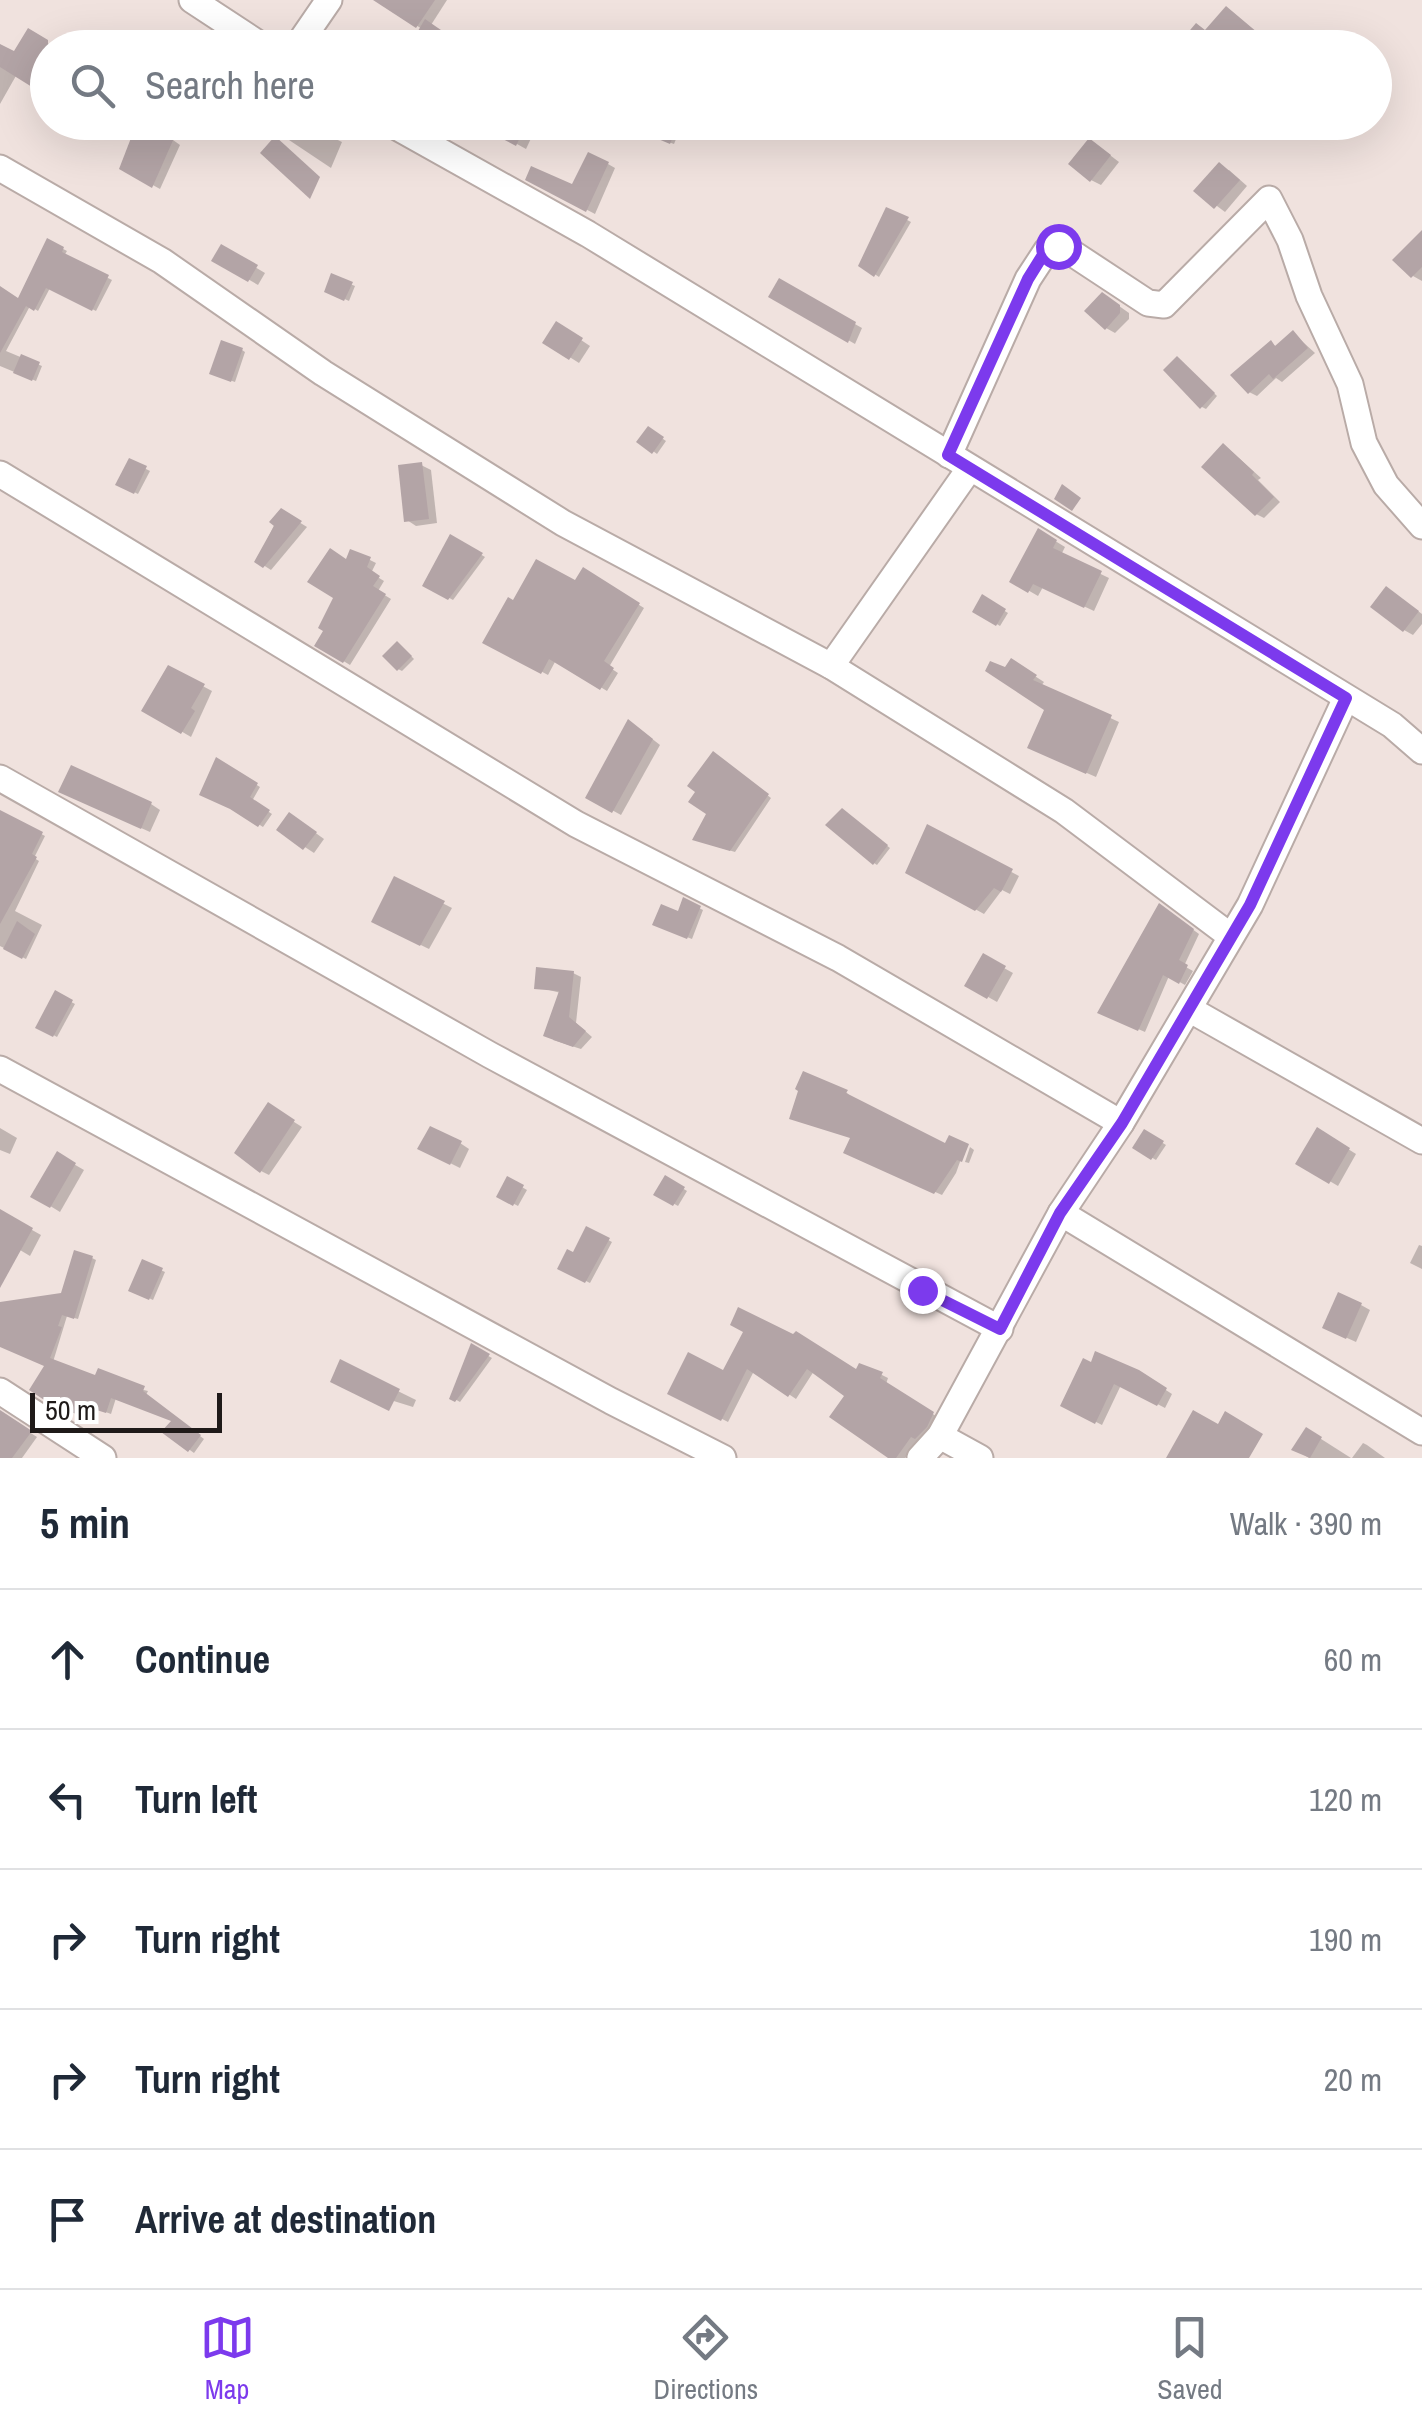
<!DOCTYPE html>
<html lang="en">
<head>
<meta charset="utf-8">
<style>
	body { margin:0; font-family:"Archivo Narrow",sans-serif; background:#f6f6f7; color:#1f2937 }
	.scale { position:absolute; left:30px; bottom:25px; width:192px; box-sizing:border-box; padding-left:10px; border:5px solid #1f1a19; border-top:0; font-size:28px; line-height:35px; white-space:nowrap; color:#1f1a19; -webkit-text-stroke:8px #fff; paint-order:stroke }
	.stop { position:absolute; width:30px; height:30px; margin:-22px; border:8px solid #7c3aed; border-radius:50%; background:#fff }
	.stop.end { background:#7c3aed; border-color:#fff; box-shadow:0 2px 10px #0008 }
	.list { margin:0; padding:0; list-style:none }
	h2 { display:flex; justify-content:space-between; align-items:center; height:130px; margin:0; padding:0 40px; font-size:42px }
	h2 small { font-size:32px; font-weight:400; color:#747a83 }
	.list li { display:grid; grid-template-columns:65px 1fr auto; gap:30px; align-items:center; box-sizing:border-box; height:140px; padding:0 40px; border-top:2px solid #e0e1e3 }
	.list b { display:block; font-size:38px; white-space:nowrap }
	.list em { font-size:32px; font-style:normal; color:#747a83 }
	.icon { flex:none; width:55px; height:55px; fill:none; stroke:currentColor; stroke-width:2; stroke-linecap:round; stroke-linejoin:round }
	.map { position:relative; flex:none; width:1422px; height:1458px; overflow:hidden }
	.search { position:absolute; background:#fff; box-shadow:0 10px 40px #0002; left:30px; right:30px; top:30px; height:110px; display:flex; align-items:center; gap:25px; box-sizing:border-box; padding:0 35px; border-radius:55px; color:#747a83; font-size:38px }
	.sheet { height:830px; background:#fff }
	nav { display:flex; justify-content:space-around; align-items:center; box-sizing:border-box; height:140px; border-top:2px solid #e0e1e3; background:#fff; font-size:28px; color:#747a83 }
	nav a { display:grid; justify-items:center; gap:5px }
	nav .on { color:#7c3aed }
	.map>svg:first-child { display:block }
	.shadow { fill:#0003 }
	.building { fill:#b3a4a6 }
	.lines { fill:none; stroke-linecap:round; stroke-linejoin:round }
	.minor-casing { stroke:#b9aba7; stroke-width:29 }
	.minor { stroke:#fff; stroke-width:25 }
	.route { stroke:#7c3aed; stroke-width:12 }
</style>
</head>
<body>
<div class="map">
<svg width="1422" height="1458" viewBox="0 0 1422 1458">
	<rect width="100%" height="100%" fill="#f0e2de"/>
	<g class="shadow">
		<path d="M386,0H447L431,25L422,29L384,4Z"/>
		<path d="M1227,9L1235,40L1229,48H1178L1207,32Z"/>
		<path d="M188,30L220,48H179Z"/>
		<path d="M29,31L55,48H48L17,74L0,104V55H14Z"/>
		<path d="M1307,31L1316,36L1329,48H1293Z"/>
		<path d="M500,32L509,37L526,48H490Z"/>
		<path d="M274,122H300L342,142L331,168L280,134L284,130Z"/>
		<path d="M516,122L534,132L526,149L499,134Z"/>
		<path d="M671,122L681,127L674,144L657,138Z"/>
		<path d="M173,140L180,145L160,189L122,168Z"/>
		<path d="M1098,146L1119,162L1101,185L1091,180Z"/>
		<path d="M608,164L615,168L595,214L528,179L573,188Z"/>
		<path d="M1229,170L1247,186L1225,212L1197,191Z"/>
		<path d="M888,210L911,222L879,277L861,265Z"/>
		<path d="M1422,239V281L1413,276Z"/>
		<path d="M48,241L67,251L64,256L112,280L96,311L50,288L38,311L30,306L6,351L42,366L36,381L0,366V288L19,301Z"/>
		<path d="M222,248L265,273L258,285L215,260Z"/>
		<path d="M333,277L355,286L349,301L327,291Z"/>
		<path d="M780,282L862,328L855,344L771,296Z"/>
		<path d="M1112,301L1129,313V319L1115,333L1106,328Z"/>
		<path d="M557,324L590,346L579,363L546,342Z"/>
		<path d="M1293,333L1315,353L1282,382L1276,378L1257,396L1249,392L1271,344L1278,347Z"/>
		<path d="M242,350L245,352L235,382L215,375Z"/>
		<path d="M1181,362L1217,396L1206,409L1202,407Z"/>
		<path d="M649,429L666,441L657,454L640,441Z"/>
		<path d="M1231,451L1261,478L1258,480L1280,502L1264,518L1256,514Z"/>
		<path d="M130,461L150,471L138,494L118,484Z"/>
		<path d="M421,465L431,470L437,523L416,526L407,520Z"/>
		<path d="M281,511L307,527L271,570L257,561Z"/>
		<path d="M1039,531L1065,547L1061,555L1109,578L1094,611L1043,587L1038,596L1012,581Z"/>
		<path d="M451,537L485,557L453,600L426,585Z"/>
		<path d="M370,560L376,563L371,573L384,581L378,591L391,599L350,665L317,645L327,630L348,562Z"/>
		<path d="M584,570L644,608L609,667L618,673L607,691L556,660L548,675L486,642L514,603L576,584Z"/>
		<path d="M1396,595L1422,614V624L1413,635L1404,630Z"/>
		<path d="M983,598L1008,613L1000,626L976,611Z"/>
		<path d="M401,646L414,659L402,671L398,669Z"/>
		<path d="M1012,661L1044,682L1041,686L1119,722L1096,777L1039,752L1048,709L1006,670Z"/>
		<path d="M169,668L212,691L191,737L145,710Z"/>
		<path d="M637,727L660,745L621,815L588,797Z"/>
		<path d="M717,756L771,798L735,852L699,841L709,814Z"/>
		<path d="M217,761L260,787L252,801L272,814L263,827L235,809Z"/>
		<path d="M70,796L151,804L160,810L150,832Z"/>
		<path d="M846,814L890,848L877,865L874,863Z"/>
		<path d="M8,816L45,836L34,858L39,861L15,911L42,925L26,959L0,946V829Z"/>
		<path d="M299,821L324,839L314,853L279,830Z"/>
		<path d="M929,828L1019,876L1010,894L1002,890L984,914L908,872Z"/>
		<path d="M395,879L452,908L429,949L382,926Z"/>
		<path d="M685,901L703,910L692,939L658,926L680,914Z"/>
		<path d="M1166,910L1199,934L1184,966L1193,971L1185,985L1169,976L1145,1032L1106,1015Z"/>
		<path d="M984,957L1013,973L997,1002L967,985Z"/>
		<path d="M573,973L581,977L576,1023L592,1037L581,1049L553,1040L561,993L537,987Z"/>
		<path d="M56,994L75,1004L57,1037L39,1027Z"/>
		<path d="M846,1092L852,1098L946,1146L966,1145L956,1173L942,1195L852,1155L853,1138L798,1121Z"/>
		<path d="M269,1106L302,1127L269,1175L261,1171Z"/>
		<path d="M0,1128L17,1138L10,1154L0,1150Z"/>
		<path d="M1318,1130L1356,1154L1338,1186L1299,1163Z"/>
		<path d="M1145,1132L1166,1145L1156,1160L1136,1148Z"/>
		<path d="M460,1143L469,1149L460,1168L430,1153Z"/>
		<path d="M970,1147L974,1150L969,1163L965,1162Z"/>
		<path d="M58,1155L84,1170L60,1212L34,1196Z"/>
		<path d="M666,1178L687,1191L678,1206L657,1194Z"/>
		<path d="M508,1179L527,1190L518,1206L499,1196Z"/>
		<path d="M0,1212L41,1235L30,1256L0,1238Z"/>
		<path d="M587,1229L612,1242L590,1283L560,1268L574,1256Z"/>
		<path d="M1419,1245L1422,1246V1269L1410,1263Z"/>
		<path d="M92,1258L96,1260L78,1319L67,1316L53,1362L97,1379L148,1391L146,1395L204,1439L194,1453L165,1432L174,1421L116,1398L111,1414L89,1406L86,1416L66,1409L48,1366L0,1345V1304L63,1296Z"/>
		<path d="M143,1262L165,1272L153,1300L132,1290Z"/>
		<path d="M1361,1305L1370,1310L1356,1342L1334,1332Z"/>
		<path d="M746,1331L858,1373L860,1366L882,1375L888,1378L886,1384L939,1418L923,1441L919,1439L905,1458H892L847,1395L814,1371L796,1399L754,1371L728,1422L670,1392L724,1373Z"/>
		<path d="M472,1347L492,1358L460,1402L453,1398Z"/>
		<path d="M341,1363L416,1400L413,1407L339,1384Z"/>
		<path d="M1138,1372L1172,1394L1165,1408L1121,1385L1102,1425L1063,1405Z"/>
		<path d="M10,1420L37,1437L22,1458H0V1434Z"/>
		<path d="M1307,1430L1351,1458H1309L1295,1449Z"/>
		<path d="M1363,1443L1367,1445L1385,1458H1352Z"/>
	</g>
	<g class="building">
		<path d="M373,0H435L416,28Z"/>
		<path d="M1226,6L1276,48H1229L1233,42L1226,36L1220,43L1226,48H1175L1196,23L1205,30Z"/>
		<path d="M425,19L467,48H408Z"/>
		<path d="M28,28L48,40V97L0,67V44L14,51Z"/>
		<path d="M470,122H527L516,146Z"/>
		<path d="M618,122H679L670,144Z"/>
		<path d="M136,125L174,138L152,188L119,169Z"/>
		<path d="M275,136L320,177L310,199L260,153Z"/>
		<path d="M1089,138L1111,155L1090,182L1068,164Z"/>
		<path d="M588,152L609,162L586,212L525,180L531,166L572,184Z"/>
		<path d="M1219,162L1240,180L1214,209L1193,191Z"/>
		<path d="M886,207L909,217L874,277L858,266Z"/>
		<path d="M1422,230V267L1411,278L1392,260Z"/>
		<path d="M47,238L64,247L62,252L109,275L92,311L46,288L34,311L26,306L0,353V286L18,298Z"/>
		<path d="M221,244L258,265L248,282L211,261Z"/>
		<path d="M331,273L353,282L344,301L324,292Z"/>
		<path d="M779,278L856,322L848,343L768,297Z"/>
		<path d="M1102,292L1120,305V313L1105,330L1084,311Z"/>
		<path d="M556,321L583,338L569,360L542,343Z"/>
		<path d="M1293,330L1308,348L1273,379L1269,374L1248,394L1230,375L1271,340L1275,346Z"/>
		<path d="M221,340L243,348L231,382L209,374Z"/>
		<path d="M21,354L40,362L32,381L13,373Z"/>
		<path d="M1177,356L1215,393L1200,409L1163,370Z"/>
		<path d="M648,426L664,437L652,454L636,442Z"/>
		<path d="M1223,443L1254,472L1252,475L1274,497L1255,516L1201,467Z"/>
		<path d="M129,458L147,466L134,494L115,485Z"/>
		<path d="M422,462L429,519L404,522L398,465Z"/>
		<path d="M1062,484L1081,498L1072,511L1054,499Z"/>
		<path d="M281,508L302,521L263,568L254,562L274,526L269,522Z"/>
		<path d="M1038,528L1057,540L1053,548L1102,571L1084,608L1033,584L1028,593L1009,582Z"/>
		<path d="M450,534L483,553L448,600L422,586Z"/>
		<path d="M330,548L346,559L350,549L371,557L367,567L380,576L373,586L386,594L343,663L314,646L323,631L318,628L333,598L307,582Z"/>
		<path d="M536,559L575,580L583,567L640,603L604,661L614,668L600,690L549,659L541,674L482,643L508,597L513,600Z"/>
		<path d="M1386,586L1419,611L1403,632L1370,607Z"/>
		<path d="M982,594L1006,609L996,626L972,612Z"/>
		<path d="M397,641L412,656L397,671L382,656Z"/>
		<path d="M1011,658L1037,675L1033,680L1112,715L1086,774L1027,748L1044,710L985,671L990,661L1005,667Z"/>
		<path d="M168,665L205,684L191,708L195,711L181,734L141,711Z"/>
		<path d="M628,719L653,739L612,813L585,798Z"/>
		<path d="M713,751L769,794L730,851L692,840L706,814L688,802L695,792L687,786Z"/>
		<path d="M216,757L258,783L250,797L270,810L258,827L230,809L199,795Z"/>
		<path d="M71,765L152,802L141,829L58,792Z"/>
		<path d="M842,808L888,845L873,865L825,825Z"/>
		<path d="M0,810L43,832L32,854L37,857L0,924Z"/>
		<path d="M289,812L317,832L303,850L276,830Z"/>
		<path d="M927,824L1013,869L1001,892L994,888L975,911L905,873Z"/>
		<path d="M394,876L445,901L420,946L371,922Z"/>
		<path d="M683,897L701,906L687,939L652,925L661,904L678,911Z"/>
		<path d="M1159,903L1194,929L1179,960L1188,965L1179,984L1163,975L1138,1031L1097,1013Z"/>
		<path d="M17,921L35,934L22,959L3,949Z"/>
		<path d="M983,953L1006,966L987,999L964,986Z"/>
		<path d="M536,967L574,971L569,1017L586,1031L573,1047L543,1036L559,991L534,989Z"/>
		<path d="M55,990L73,1000L53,1037L35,1028Z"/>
		<path d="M803,1071L848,1090L846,1093L945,1143L949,1135L969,1144L962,1162L957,1160L934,1194L843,1153L850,1138L789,1119L798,1091L795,1089Z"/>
		<path d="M268,1102L295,1120L260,1173L234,1153Z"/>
		<path d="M430,1126L462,1141L450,1165L417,1149Z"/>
		<path d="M1317,1127L1350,1148L1329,1184L1295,1164Z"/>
		<path d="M1144,1129L1164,1141L1151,1160L1132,1148Z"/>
		<path d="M57,1151L76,1163L50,1208L30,1197Z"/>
		<path d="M665,1175L685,1187L673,1206L653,1195Z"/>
		<path d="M507,1176L524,1185L513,1206L496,1197Z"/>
		<path d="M0,1209L33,1228L0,1288Z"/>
		<path d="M586,1226L610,1238L585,1283L557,1269L567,1249L573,1252Z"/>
		<path d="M74,1250L93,1256L74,1319L62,1315L58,1326L62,1327L50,1358L95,1375L98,1368L145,1386L143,1391L201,1435L188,1452L161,1432L171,1421L111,1398L106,1413L84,1406L81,1415L58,1409L29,1390L44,1366L0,1347V1302L61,1293Z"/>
		<path d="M142,1259L163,1268L149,1300L128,1291Z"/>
		<path d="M1338,1292L1362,1303L1346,1339L1322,1328Z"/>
		<path d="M738,1307L793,1334L796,1331L856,1369L859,1363L883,1372L880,1378L934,1412L927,1427L915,1439L911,1437L896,1458H888L829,1417L844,1396L807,1369L788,1397L747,1369L721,1421L667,1394L688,1352L723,1370L743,1332L730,1325Z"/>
		<path d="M471,1343L490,1354L455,1402L449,1399Z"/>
		<path d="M1095,1351L1139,1370L1167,1388L1157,1406L1114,1384L1095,1424L1060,1406L1083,1358L1091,1362Z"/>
		<path d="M340,1359L400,1389L389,1411L330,1382Z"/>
		<path d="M0,1410L32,1431L12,1458H0Z"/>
		<path d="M1193,1410L1218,1424L1225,1411L1263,1434L1249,1458H1166Z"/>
		<path d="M1306,1427L1322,1437L1310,1458L1291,1450Z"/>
	</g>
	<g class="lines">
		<defs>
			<g id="minor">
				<path d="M192,0L265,48"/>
				<path d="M296,48L329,0"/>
				<path d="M388,122L588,234L1392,725L1422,751"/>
				<path d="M0,168L162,261L323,373L563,523L831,666L1064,811L1229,935"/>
				<path d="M949,455L1028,279L1047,250L1058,245L1066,249L1148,303L1164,305L1269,199L1290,240L1309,296L1350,384L1364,443L1386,485L1422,526"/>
				<path d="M0,474L576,824L838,958L1121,1123"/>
				<path d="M831,666L970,468"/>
				<path d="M0,778L490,1055L1000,1329"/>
				<path d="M1189,1009L1422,1141"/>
				<path d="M0,1069L611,1401L723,1458"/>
				<path d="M1061,1213L1422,1432"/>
				<path d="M0,1391L103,1458"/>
				<path d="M940,1436L980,1458"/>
				<path d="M920,1458L940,1436L1061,1213L1121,1123L1250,905L1346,698"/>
			</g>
		</defs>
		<use href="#minor" class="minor-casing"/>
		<use href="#minor" class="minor"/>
	</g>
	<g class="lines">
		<path class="route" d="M922,1290L1000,1329L1060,1213L1122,1123L1250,905L1346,698L948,455L1028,279L1046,250L1058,246"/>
	</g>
</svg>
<div class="scale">50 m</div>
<div class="stop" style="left:1058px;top:246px"></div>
<div class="stop end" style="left:922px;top:1290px"></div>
<div class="search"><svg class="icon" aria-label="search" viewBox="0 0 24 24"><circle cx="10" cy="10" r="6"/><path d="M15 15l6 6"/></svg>Search here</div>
</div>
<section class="sheet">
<h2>5 min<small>Walk · 390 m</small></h2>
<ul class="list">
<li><svg class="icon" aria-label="ahead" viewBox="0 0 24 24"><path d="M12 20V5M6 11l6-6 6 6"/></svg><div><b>Continue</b></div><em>60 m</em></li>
<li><svg class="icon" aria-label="left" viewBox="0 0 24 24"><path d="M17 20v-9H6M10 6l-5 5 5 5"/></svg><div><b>Turn left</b></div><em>120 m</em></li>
<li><svg class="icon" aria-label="right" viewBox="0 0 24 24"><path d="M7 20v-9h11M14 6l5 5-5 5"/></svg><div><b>Turn right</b></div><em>190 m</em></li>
<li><svg class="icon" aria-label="right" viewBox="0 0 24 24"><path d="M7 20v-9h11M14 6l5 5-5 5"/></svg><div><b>Turn right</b></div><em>20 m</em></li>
<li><svg class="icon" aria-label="arrive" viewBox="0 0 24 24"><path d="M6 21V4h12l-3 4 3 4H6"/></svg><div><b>Arrive at destination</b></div></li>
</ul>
</section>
<nav>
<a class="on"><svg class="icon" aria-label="map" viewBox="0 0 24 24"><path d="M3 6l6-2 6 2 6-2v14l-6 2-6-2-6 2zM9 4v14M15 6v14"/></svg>Map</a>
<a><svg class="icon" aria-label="directions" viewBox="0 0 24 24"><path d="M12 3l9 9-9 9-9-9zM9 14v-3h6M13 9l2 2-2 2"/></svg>Directions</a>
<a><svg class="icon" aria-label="saved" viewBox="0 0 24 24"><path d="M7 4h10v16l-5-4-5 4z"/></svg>Saved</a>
</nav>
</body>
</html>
